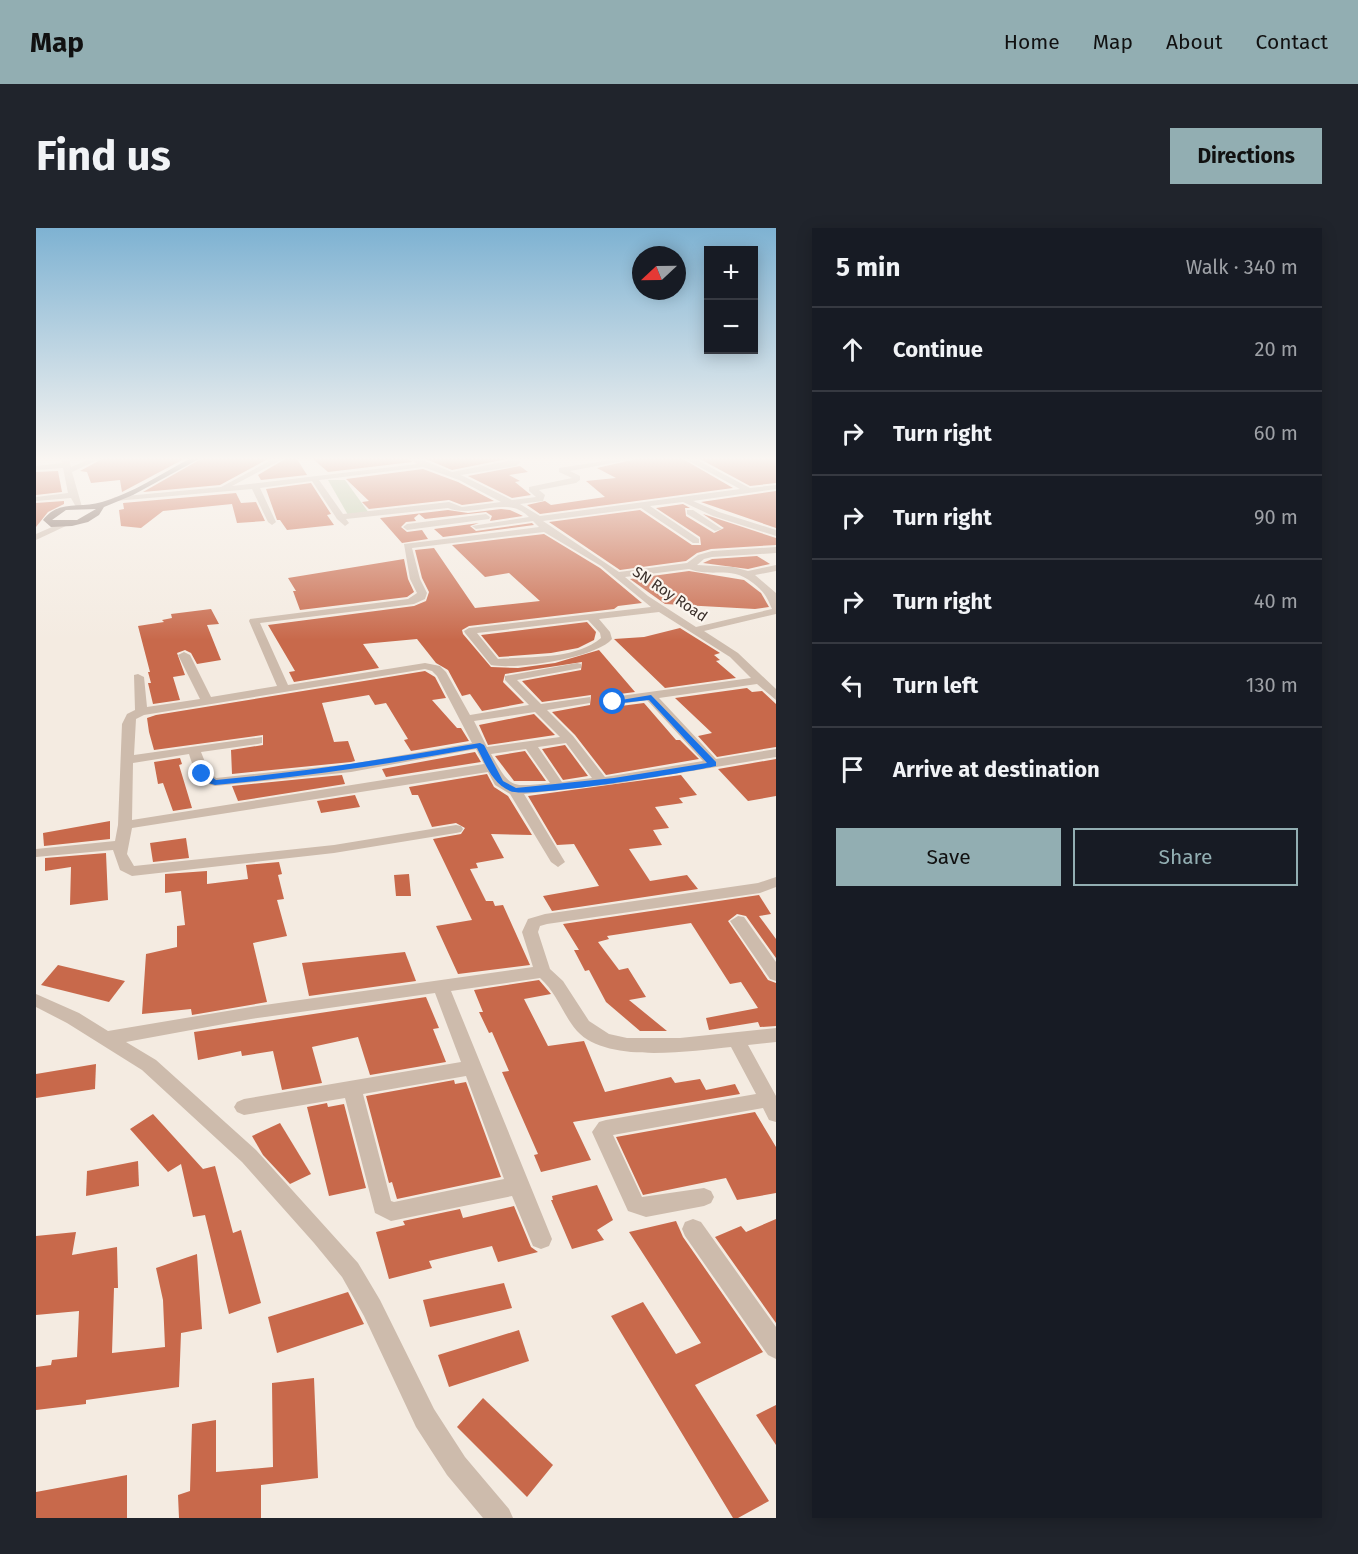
<!DOCTYPE html>
<html lang="en">
<head>
<meta charset="utf-8">
<style>
	body { margin:0; font-family:"Fira Sans",sans-serif; background:#20242c; color:#f1f3f6 }
	.controls { position:absolute; right:18px; top:18px; display:grid; overflow:hidden; border-radius:0px; box-shadow:0 3px 15px #0003 }
	.controls button { width:54px; height:54px; display:grid; place-items:center; padding:0; border:0; border-bottom:2px solid #363941; background:#171b24; color:#f1f3f6; font:30px sans-serif }
	.compass { position:absolute; left:596px; top:18px; width:54px; height:54px; border-radius:50%; background:#171b24; box-shadow:0 3px 15px #0003; rotate:248deg }
	.stop { position:absolute; width:18px; height:18px; margin:-14px; border:4px solid #1a73e8; border-radius:50%; background:#fff }
	.stop.end { background:#1a73e8; border-color:#fff; box-shadow:0 2px 6px #0008 }
	.list { margin:0; padding:0; list-style:none }
	h2 { display:flex; justify-content:space-between; align-items:center; height:78px; margin:0; padding:0 24px; font-size:26px }
	h2 small { font-size:20px; font-weight:400; color:#9ea1a6 }
	.list li { display:grid; grid-template-columns:39px 1fr auto; gap:18px; align-items:center; box-sizing:border-box; height:84px; padding:0 24px; border-top:2px solid #363941 }
	.list b { display:block; font-size:22px; white-space:nowrap }
	.list em { font-size:20px; font-style:normal; color:#9ea1a6 }
	.actions { display:flex; gap:12px; padding:18px 24px }
	.actions a { flex:1; padding:14px 0; border:2px solid #92aeb2; border-radius:0px; text-align:center; font-size:21px; color:#92aeb2 }
	.actions .main { background:#92aeb2; color:#111 }
	.icon { flex:none; width:33px; height:33px; fill:none; stroke:currentColor; stroke-width:2; stroke-linecap:round; stroke-linejoin:round }
	.map { position:relative; flex:none; width:740px; height:1290px; overflow:hidden; border-radius:0px }
	header { display:flex; align-items:center; gap:36px; box-sizing:border-box; height:84px; padding:0 30px; background:#92aeb2; color:#111 }
	header strong { font-size:28px }
	nav { display:flex; gap:33px; margin-inline-start:auto; font-size:21px }
	.intro { display:flex; align-items:center; justify-content:space-between; box-sizing:border-box; height:144px; padding:0 36px }
	h1 { margin:0; font-size:42px }
	.button { padding:15px 27px; border-radius:0px; background:#92aeb2; color:#111; font-size:21px; font-weight:700 }
	main { display:flex; gap:36px; padding:0 36px }
	aside { flex:1; background:#171b24; border-radius:0px; box-shadow:0 3px 15px #0003 }
	.map>svg:first-child { display:block }
	.green { fill:#b8c4a0 }
	.building { fill:#c8694b }
	.lines { fill:none; stroke-linecap:round; stroke-linejoin:round }
	.minor { fill:#cdbbac; fill-rule:evenodd }
	.major { fill:#7d675c; fill-rule:evenodd }
	.route { fill:#1a73e8 }
	.labels { text-anchor:middle; stroke-width:4.5; stroke-linejoin:round; paint-order:stroke }
	.far-street-label { font-size:15px; fill:#3b302b; stroke:#fbf5ee }
</style>
</head>
<body>
<header>
<strong>Map</strong>
<nav><a>Home</a><a>Map</a><a>About</a><a>Contact</a></nav>
</header>
<div class="intro"><h1>Find us</h1><a class="button">Directions</a></div>
<main>
<div class="map">
<svg width="740" height="1290" viewBox="0 0 740 1290">
	<rect width="100%" height="100%" fill="#f4ebe1"/>
	<path class="green" d="M292,252H309L333,285L312,287Z"/>
	<g class="building">
		<path d="M66,231H148L86,264L84,252L55,255L51,244L44,243Z"/>
		<path d="M165,231H232L184,257L107,264Z"/>
		<path d="M249,231H261L271,247L225,252L222,247Z"/>
		<path d="M277,231H373L376,234L292,244Z"/>
		<path d="M390,231H471L416,242Z"/>
		<path d="M600,231H647L697,260L504,286L491,277L509,273L515,277L569,269L550,253L580,250L561,240Z"/>
		<path d="M664,231H740V255L714,258Z"/>
		<path d="M484,238L492,244L473,247L484,253L479,254L495,267L476,270L432,248Z"/>
		<path d="M387,241L422,254L458,273L426,277L413,272L333,281L326,274L333,273L310,251Z"/>
		<path d="M22,243L26,264L0,267V244Z"/>
		<path d="M275,255L295,286L291,287L298,297L251,302L244,292H241L230,261Z"/>
		<path d="M740,263V300L665,274Z"/>
		<path d="M200,265L205,275L220,274L229,293L201,295L196,276L127,283L105,300L85,298L83,282L88,281L87,275Z"/>
		<path d="M28,273V276L12,284L0,299V275Z"/>
		<path d="M647,276L654,280H649L650,288L678,305L688,300L667,286L740,310V317L675,321L661,325L650,333L584,342L513,294L604,282L656,317H665L664,309L620,280Z"/>
		<path d="M465,281L474,282L487,288L454,293L456,288L450,284L389,291L383,286L378,290L380,293L370,294L365,299L371,304L386,302L392,311L366,315L344,290L412,282L432,285Z"/>
		<path d="M443,295L434,298L440,303L496,295L498,297L407,309L398,301Z"/>
		<path d="M508,306L564,340L606,375L582,378L578,381L433,398L426,402L427,406L455,439L482,440L519,435L563,422L599,464L576,467L570,471V475L577,479L608,475L640,512H644L663,531L570,547L539,507L516,484L554,477L555,467L506,474L486,453L545,442L546,434L469,446L467,454L488,475L446,483L434,466L426,468L412,442L400,435L381,411L327,416L343,440L258,454L253,444L259,443L232,397L378,378L390,373L393,364L386,350L379,322L398,320L439,380L504,373L473,345L449,349L416,317Z"/>
		<path d="M721,328L734,336L712,341L667,335L676,331Z"/>
		<path d="M368,331L372,351L378,364L371,369L264,382L257,363H260L252,350Z"/>
		<path d="M653,343L708,352L725,365L733,379L719,381L629,376L594,351Z"/>
		<path d="M175,381L183,396L171,397L185,432L161,436L155,425L149,422L141,425L149,447L137,449L144,472L117,476L112,455H115L112,444H114L102,398L128,394L126,392L136,390L135,386Z"/>
		<path d="M551,394L560,404L558,412L542,420L515,425L463,429L445,407Z"/>
		<path d="M644,400L684,425L678,427L684,432L680,433L700,450L629,460L578,411L608,409Z"/>
		<path d="M389,443L399,449L410,470L396,472L421,500H425L433,513L375,523L368,512L372,511L350,475L339,477L333,467L286,475L298,514L312,513L319,533L315,534L196,546L195,522L227,517V507L118,522L113,504L111,490L120,487Z"/>
		<path d="M711,460L716,464L726,463L740,476V519L681,529L662,508L676,505L639,470Z"/>
		<path d="M498,486L519,507L452,517L443,497Z"/>
		<path d="M529,517L552,548L527,552L506,521Z"/>
		<path d="M489,523L510,553H478L459,528Z"/>
		<path d="M439,524L445,534L350,549L346,541Z"/>
		<path d="M144,530L146,536L143,537L156,580L137,583L127,555L122,556L118,534Z"/>
		<path d="M740,531V568L712,573L682,541Z"/>
		<path d="M451,546L458,559L472,568L496,607L455,606L468,630L440,635L442,640L434,641L450,673H457L459,678L467,677L494,737L422,746L400,698L436,692L397,611L425,606L429,600L420,595L396,599L382,567H376L373,559Z"/>
		<path d="M306,547L309,556L202,573L196,558Z"/>
		<path d="M645,547L661,567L643,570L647,575L619,579L633,600L617,602L626,617L593,621L614,653L651,647L662,661L516,683L507,668L563,658L538,616L521,617L492,568Z"/>
		<path d="M319,567L324,579L285,585L281,573Z"/>
		<path d="M74,593V611L8,618L7,605Z"/>
		<path d="M150,610L153,630L117,634L114,615Z"/>
		<path d="M70,625L72,672L34,677L35,639L9,643V630Z"/>
		<path d="M243,634L246,646L242,647L248,671L241,672L251,708L217,715L231,774L156,787L155,781L106,786L110,726L141,719V698L149,697L145,663L129,665V646L171,643V656L212,651L210,637Z"/>
		<path d="M373,646L375,668H360L358,647Z"/>
		<path d="M723,667L735,686L723,688L740,711V730L710,688L701,686L692,693L732,752L740,755V798L724,799L722,794L673,802L670,790L722,780L705,754L694,756L655,695L571,708L573,711L562,714L583,742L592,740L610,769L593,772L631,803H604L570,774L553,742L549,743L538,722H543L527,696Z"/>
		<path d="M369,724L380,753L273,768L266,735Z"/>
		<path d="M22,737L89,753L73,774L5,757Z"/>
		<path d="M503,752L515,766L488,771L512,818L548,813L569,864L635,849L639,855L664,851L670,862L699,856L704,866L537,894L555,932L505,944L498,927L502,926L466,844L473,843L456,804L453,805L443,784H447L438,762Z"/>
		<path d="M390,769L403,800L397,801L410,834L334,847L322,809L276,819L286,855L246,862L237,823L206,828L205,823L162,832L158,804Z"/>
		<path d="M60,836L59,861L0,870V846Z"/>
		<path d="M418,852L419,856L430,854L465,949L361,971L356,954L353,955L330,868Z"/>
		<path d="M291,875L292,879L308,876L330,960L293,968L271,879Z"/>
		<path d="M719,884L740,919V965L701,972L690,950L607,967L580,909Z"/>
		<path d="M117,886L167,941L179,938L197,1005L205,1002L225,1075L193,1086L169,987L157,989L145,936L132,944L94,901Z"/>
		<path d="M244,895L275,946L254,956L227,927L216,908Z"/>
		<path d="M102,933L103,958L50,968L51,943Z"/>
		<path d="M561,957L577,992L561,1002L568,1012L536,1021L515,972H517L516,968Z"/>
		<path d="M478,978L495,1019L502,1024L462,1034L456,1018L393,1033L396,1040L353,1051L340,1004L369,997L367,993L424,981L427,990Z"/>
		<path d="M740,991V1095L679,1009L705,998L710,1004Z"/>
		<path d="M640,993L647,1009L727,1124L659,1157L733,1273L702,1290H697L575,1088L607,1074L640,1126L665,1115L593,1004Z"/>
		<path d="M40,1004L36,1027L81,1019L82,1060H78L76,1125L129,1119L127,1072L120,1040L161,1026L166,1101L145,1105L143,1159L50,1172V1176L0,1182V1139L15,1137L16,1132L41,1129L43,1083L0,1087V1008Z"/>
		<path d="M468,1055L476,1080L394,1099L387,1072Z"/>
		<path d="M312,1064L328,1096L241,1125L232,1089Z"/>
		<path d="M483,1102L493,1133L413,1159L402,1127Z"/>
		<path d="M278,1150L282,1250L225,1257V1290H143L142,1267L154,1263L156,1196L180,1192V1244L237,1239L236,1155Z"/>
		<path d="M447,1170L517,1237L491,1269L421,1199Z"/>
		<path d="M740,1177V1217L720,1187Z"/>
		<path d="M91,1247V1290H0V1264Z"/>
	</g>
	<g class="lines">
		<g class="minor">
			<path d="M25,231H33L35,239L54,231H64L36,244L46,279H40L35,270L0,273V269L32,265L27,240L0,242V238L26,235Z"/>
			<path d="M237,231H247L196,258L381,236L375,231H384L416,244L482,231L485,234L480,238L425,247L476,272L500,269L493,263V259L536,250L523,244V240L581,231H598L534,243L544,248V252L540,255L503,262L509,267L507,273L484,276L504,288L704,261L649,231H659L714,260L740,257V261L657,273L683,284L740,302V308L677,288L647,274L614,278L663,311V315H657L605,280L507,293L583,344L651,335L662,327L676,323L740,319V325L676,329L668,331L661,337L697,339L712,343L740,337V343L719,347L740,365V386L668,403L702,425L740,461V472L721,456L623,470L680,531L740,521V529L578,556L488,566L529,634L522,639L515,634L474,566L459,557L452,544L96,600L91,626L98,638L298,617L420,597L425,598L427,601L425,604L420,605L298,625L96,648L84,642L77,622L0,629V621L79,613L82,597L86,496L91,486L99,482L98,447L102,446L108,449L111,479L164,471L142,427L148,424L154,427L175,469L241,458L213,393L214,391L372,371L381,365L374,351L368,316L503,299L497,293L440,301L436,298L493,289C471,266 438,291 412,280L310,291L313,295L309,298L301,291L276,253L224,260L240,294L236,297L232,294L216,261L79,273L75,271L79,269L185,259ZM387,239L423,252L465,274L426,279L413,274L307,286L283,252ZM508,304L565,338L615,379L433,400L428,403L429,405L455,437C480,442 560,430 576,411L574,404L563,391L623,384L694,429L715,450L577,469L571,473L577,477L611,472L667,533L569,549L537,508L511,482L554,475V469L505,476L481,452L545,440V436L541,435L469,448V452L493,477L434,487L410,444L404,438L389,435L252,457L224,395L378,376L389,371L391,365L384,351L376,320ZM653,341C677,350 694,337 717,355C729,365 730,367 736,381L660,399L612,368L589,349ZM552,392L564,405L565,410C539,432 494,428 462,431L441,405ZM389,441L396,443L401,448L436,515L315,536L180,550L173,544L165,524L222,516L226,515V509L98,527L100,491L108,487ZM499,484L524,509L451,519L438,493ZM530,515L556,550L526,554L502,519ZM440,521L448,536L96,592L97,535L153,526C158,542 162,554 179,558L315,544ZM490,521L514,555C474,559 475,561 455,526Z"/>
			<path d="M651,282H657L686,301L679,303L651,286Z"/>
			<path d="M450,286L454,289L453,291L371,302L367,299L371,296Z"/>
			<path d="M25,295L32,297L0,312V306Z"/>
			<path d="M740,649V659L724,665L511,696L504,698L502,704L514,741L527,753L553,793L573,806L591,810H644L740,800V814L712,817L740,868V894L733,892L727,880L577,907L606,969L668,960L675,963L678,969L675,975L668,978L610,989L592,983L556,904L563,894L570,892L720,866L695,819C655,823 571,836 541,803C527,787 521,765 504,750L415,763L516,1011L513,1018L505,1021L497,1018L476,968L355,993L339,985L309,870L208,887L201,884L198,879L201,874L208,871L425,834L399,765L215,791L90,814L120,832L220,922L322,1035L344,1072L398,1181L429,1229L473,1281L477,1290H447L411,1247L380,1199L328,1088L306,1049L278,1015L206,934L106,842L31,795L0,779V766L43,785L72,803L215,779L497,739L486,704L492,691L509,686L722,655ZM430,848L468,951L358,974L355,973L327,866Z"/>
			<path d="M702,688L708,689L740,734V753L734,751L694,693Z"/>
			<path d="M657,991L665,994L740,1099V1131L732,1127L649,1008L646,1001L649,994Z"/>
		</g>
		<path class="major" d="M153,231H163L97,267L68,279L63,287L52,294L36,298L15,299L7,292C23,271 44,281 66,274C97,265 125,246 153,231ZM60,281L41,292H16L30,282Z"/>
	</g>
	<linearGradient id="sky" x2="0" y2="1"><stop stop-color="#7eb2d2"/><stop offset="0.56" stop-color="#faf6f2"/><stop offset="1" stop-color="#faf6f2" stop-opacity="0"/></linearGradient>
	<rect width="740" height="412" fill="url(#sky)"/>
	<path class="route" d="M615,467L680,534V538C654,544 490,571 474,563C456,555 450,537 441,520C354,536 268,549 179,557L169,554L162,546L169,544L180,552C269,544 356,530 444,515L448,517L467,553L480,560L578,550L671,535L613,472L577,476L573,474Z"/>
	<g class="labels">
		<g class="far-street-label">
			<text transform="translate(634 366) rotate(34)" y="5">SN Roy Road</text>
		</g>
	</g>
</svg>
<div class="controls">
<button>+</button>
<button>−</button>
</div>
<svg class="compass" viewBox="-18 -18 36 36"><path d="M0-13l5 13h-10z" fill="#e53935"/><path d="M0 13l5-13h-10z" fill="#9ea1a6"/></svg>
<div class="stop" style="left:577px;top:474px"></div>
<div class="stop end" style="left:166px;top:546px"></div>
</div>
<aside>
<h2>5 min<small>Walk · 340 m</small></h2>
<ul class="list">
<li><svg class="icon" aria-label="ahead" viewBox="0 0 24 24"><path d="M12 20V5M6 11l6-6 6 6"/></svg><div><b>Continue</b></div><em>20 m</em></li>
<li><svg class="icon" aria-label="right" viewBox="0 0 24 24"><path d="M7 20v-9h11M14 6l5 5-5 5"/></svg><div><b>Turn right</b></div><em>60 m</em></li>
<li><svg class="icon" aria-label="right" viewBox="0 0 24 24"><path d="M7 20v-9h11M14 6l5 5-5 5"/></svg><div><b>Turn right</b></div><em>90 m</em></li>
<li><svg class="icon" aria-label="right" viewBox="0 0 24 24"><path d="M7 20v-9h11M14 6l5 5-5 5"/></svg><div><b>Turn right</b></div><em>40 m</em></li>
<li><svg class="icon" aria-label="left" viewBox="0 0 24 24"><path d="M17 20v-9H6M10 6l-5 5 5 5"/></svg><div><b>Turn left</b></div><em>130 m</em></li>
<li><svg class="icon" aria-label="arrive" viewBox="0 0 24 24"><path d="M6 21V4h12l-3 4 3 4H6"/></svg><div><b>Arrive at destination</b></div></li>
</ul>
<div class="actions"><a class="main">Save</a><a>Share</a></div>
</aside>
</main>
</body>
</html>
